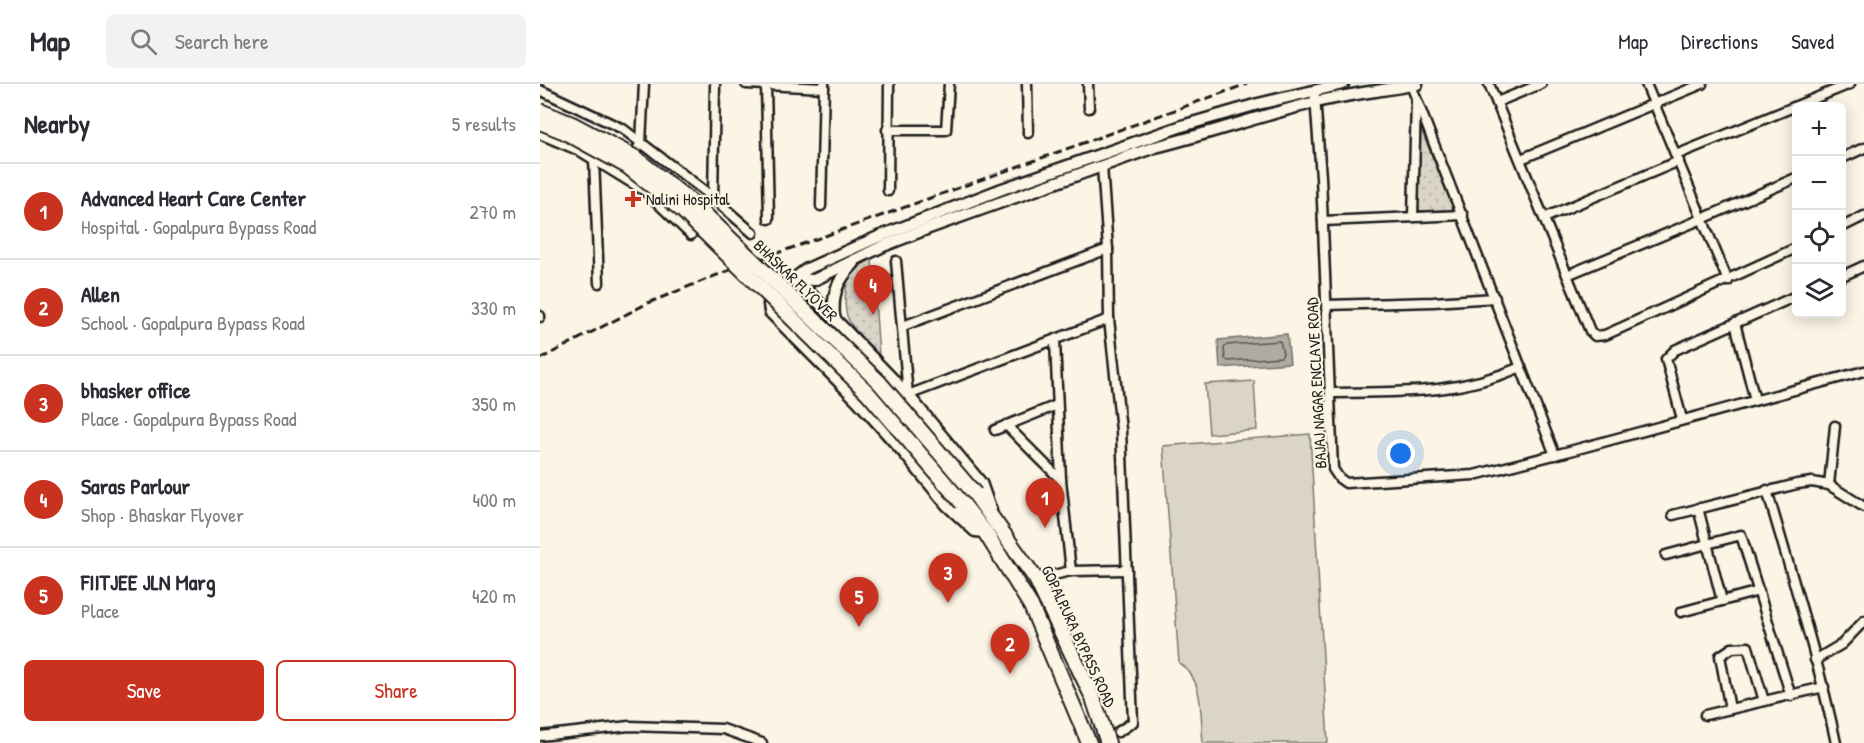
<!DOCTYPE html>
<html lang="en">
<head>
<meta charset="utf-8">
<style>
	body { margin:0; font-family:"Patrick Hand",sans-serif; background:#f2f2f3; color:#2b2b33 }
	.controls { position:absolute; right:18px; top:18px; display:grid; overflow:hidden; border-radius:9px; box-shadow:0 3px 15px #0003 }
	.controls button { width:54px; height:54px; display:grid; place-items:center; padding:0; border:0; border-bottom:2px solid #e1e1e2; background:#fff; color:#2b2b33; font:30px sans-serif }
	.you { position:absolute; left:861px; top:370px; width:21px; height:21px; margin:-15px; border:4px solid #fff; border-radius:50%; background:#1a73e8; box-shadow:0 0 0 9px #1a73e833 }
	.badge { display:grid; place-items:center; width:39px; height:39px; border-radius:50%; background:#c8321e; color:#fff; font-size:20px; font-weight:700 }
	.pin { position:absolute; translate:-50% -50px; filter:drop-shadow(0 2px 3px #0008) }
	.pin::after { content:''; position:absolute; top:32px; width:21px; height:18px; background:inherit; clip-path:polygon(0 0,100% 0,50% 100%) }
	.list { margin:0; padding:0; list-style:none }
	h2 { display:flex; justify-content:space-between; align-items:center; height:78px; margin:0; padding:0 24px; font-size:26px }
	h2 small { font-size:20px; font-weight:400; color:#7c7c81 }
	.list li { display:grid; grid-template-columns:39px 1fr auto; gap:18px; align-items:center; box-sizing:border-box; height:96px; padding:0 24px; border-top:2px solid #e1e1e2 }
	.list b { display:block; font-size:22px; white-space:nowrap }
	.list p { margin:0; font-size:20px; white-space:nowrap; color:#7c7c81 }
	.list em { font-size:20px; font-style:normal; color:#7c7c81 }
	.actions { display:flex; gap:12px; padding:18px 24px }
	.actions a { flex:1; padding:14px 0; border:2px solid #c8321e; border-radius:9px; text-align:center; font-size:21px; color:#c8321e }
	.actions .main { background:#c8321e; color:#fff }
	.icon { flex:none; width:33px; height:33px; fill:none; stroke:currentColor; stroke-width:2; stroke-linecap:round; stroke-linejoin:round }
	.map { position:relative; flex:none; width:1324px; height:659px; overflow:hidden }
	header { display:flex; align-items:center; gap:36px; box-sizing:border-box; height:84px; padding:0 30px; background:#fff; border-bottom:2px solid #e1e1e2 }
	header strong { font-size:28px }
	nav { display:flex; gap:33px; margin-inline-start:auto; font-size:21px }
	.search { width:420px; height:54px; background:#f2f2f3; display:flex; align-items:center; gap:15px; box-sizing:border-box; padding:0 21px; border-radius:9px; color:#7c7c81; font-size:22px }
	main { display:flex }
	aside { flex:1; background:#fff }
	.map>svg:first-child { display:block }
	.grass { fill:#dbd5c8; stroke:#7c7872; stroke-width:1.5 }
	.park { fill:url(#park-dots); stroke:#7c7872; stroke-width:1.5 }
	.water { fill:#b0aba1; stroke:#75726c; stroke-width:1.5 }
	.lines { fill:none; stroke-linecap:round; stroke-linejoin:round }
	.shore { stroke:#575551; stroke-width:1.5 }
	.minor-casing { stroke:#1c1c1c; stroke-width:13 }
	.tertiary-casing { stroke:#1c1c1c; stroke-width:15 }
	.primary-casing { stroke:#1c1c1c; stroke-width:18 }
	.minor { stroke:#fcf5e5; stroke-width:8 }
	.tertiary { stroke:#fcf5e5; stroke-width:10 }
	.primary { stroke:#fcf5e5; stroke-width:14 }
	.rail { stroke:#1c1c1c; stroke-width:3; stroke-dasharray:9 4.5; stroke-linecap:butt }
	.primary-bridge-casing { stroke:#1c1c1c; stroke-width:18; stroke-linecap:butt }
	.primary-bridge { stroke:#fcf5e5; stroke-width:14 }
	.poi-dot { fill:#c8321e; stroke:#fcf5e5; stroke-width:2 }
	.labels { text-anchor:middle; stroke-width:4.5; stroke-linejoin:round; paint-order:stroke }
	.poi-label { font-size:16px; fill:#1c1c1c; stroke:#fcf5e5; text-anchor:start }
	.street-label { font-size:16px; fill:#1c1c1c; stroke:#fcf5e5 }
</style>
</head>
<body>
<header>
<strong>Map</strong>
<div class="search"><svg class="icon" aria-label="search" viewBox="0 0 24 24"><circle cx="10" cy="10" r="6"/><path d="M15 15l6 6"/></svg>Search here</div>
<nav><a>Map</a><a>Directions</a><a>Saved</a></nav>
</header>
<main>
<aside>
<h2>Nearby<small>5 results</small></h2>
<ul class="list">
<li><span class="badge">1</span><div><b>Advanced Heart Care Center</b><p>Hospital · Gopalpura Bypass Road</p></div><em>270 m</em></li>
<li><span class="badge">2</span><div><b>Allen</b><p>School · Gopalpura Bypass Road</p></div><em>330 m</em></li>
<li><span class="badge">3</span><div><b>bhasker office</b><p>Place · Gopalpura Bypass Road</p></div><em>350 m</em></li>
<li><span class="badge">4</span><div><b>Saras Parlour</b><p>Shop · Bhaskar Flyover</p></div><em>400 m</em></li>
<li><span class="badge">5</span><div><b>FIITJEE JLN Marg</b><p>Place</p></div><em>420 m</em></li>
</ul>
<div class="actions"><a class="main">Save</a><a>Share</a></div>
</aside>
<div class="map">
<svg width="1324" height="659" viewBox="0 0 1324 659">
	<defs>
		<pattern id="park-dots" width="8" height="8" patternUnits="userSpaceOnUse" patternTransform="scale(1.5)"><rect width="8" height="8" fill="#dbd5c8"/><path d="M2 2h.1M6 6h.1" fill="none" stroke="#bbb6ab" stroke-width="1.8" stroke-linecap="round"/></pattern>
	</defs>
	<rect width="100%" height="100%" fill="#fcf5e5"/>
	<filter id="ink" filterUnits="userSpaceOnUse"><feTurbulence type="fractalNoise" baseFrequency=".0167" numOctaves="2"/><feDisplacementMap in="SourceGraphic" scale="12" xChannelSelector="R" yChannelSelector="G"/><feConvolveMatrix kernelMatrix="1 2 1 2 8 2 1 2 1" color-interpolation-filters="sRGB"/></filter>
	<g filter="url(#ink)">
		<g class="grass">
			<path d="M714,297L717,346L669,350L665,300Z"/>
			<path d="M770,350L788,659H663C660,632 665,595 639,579L623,362Z"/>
		</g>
		<g class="park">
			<path d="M876,33L914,126L878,127Z"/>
			<path d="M332,175L339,271C311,241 299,238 308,194L323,180Z"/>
		</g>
		<path class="water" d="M747,250L750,279L680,284L678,256Z"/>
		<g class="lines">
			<path class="shore" d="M740,257L743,270L741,273L688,277L685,275L684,264L687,261Z"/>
			<defs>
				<g id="minor">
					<path d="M206,0L284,4"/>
					<path d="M487,0L488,49"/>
					<path d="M548,0L549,24"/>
					<path d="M949,0L1050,247L1055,252L1065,251L1083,243L1256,164"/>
					<path d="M1106,0L1188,197"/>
					<path d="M226,1L229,135"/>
					<path d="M871,1L1015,371"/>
					<path d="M0,6L83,45L166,108L213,149"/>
					<path d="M775,13L781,93L793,385L799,394L806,399L934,391L1030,367L1324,287"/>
					<path d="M957,18L1001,0"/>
					<path d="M347,46H406L409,0"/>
					<path d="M0,50L40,67L105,107L151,151"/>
					<path d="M1136,71L1310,0"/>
					<path d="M1302,74L1324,64"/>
					<path d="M54,75L59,199"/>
					<path d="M91,75L101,59L104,0"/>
					<path d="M981,75L1162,0"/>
					<path d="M562,82L568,165L569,235L581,346L593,638L578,648"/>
					<path d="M348,107L349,0"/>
					<path d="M173,115L175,0"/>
					<path d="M281,122L284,0"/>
					<path d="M873,133L876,16"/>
					<path d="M1004,134L1139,77"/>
					<path d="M783,137L923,131"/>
					<path d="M1302,143L1324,132"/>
					<path d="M356,177L368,311L569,235"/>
					<path d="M1027,191L1162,135L1256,94"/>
					<path d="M1302,192L1324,182"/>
					<path d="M787,221L893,218L955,214"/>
					<path d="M0,232V233"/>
					<path d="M1195,239L1215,316"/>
					<path d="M363,242L568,165"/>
					<path d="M515,256L521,396L531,487L587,486"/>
					<path d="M790,309C859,308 917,311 981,283"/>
					<path d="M1142,335L1126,275L1135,266L1256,212"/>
					<path d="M466,341L521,396"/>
					<path d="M1295,342L1289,401L1324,423"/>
					<path d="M455,346L517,321"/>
					<path d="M1227,406C1251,490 1278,574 1296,659"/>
					<path d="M1158,424L1182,517"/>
					<path d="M1133,431L1257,400L1272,398L1289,401"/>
					<path d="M1126,471L1201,451L1251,612"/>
					<path d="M496,495L531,487"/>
					<path d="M1141,528L1219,507"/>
					<path d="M1275,576L1302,560L1324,537"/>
					<path d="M1190,625L1180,572L1192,564L1208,563L1224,617"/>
					<path d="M1165,631L1284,603"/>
					<path d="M0,652L89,642L183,645L222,659"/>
				</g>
				<g id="tertiary">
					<path d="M256,195L274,196L343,162L389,144L615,63C668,50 719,32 772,19C806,10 842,7 877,0"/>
					<path d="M256,195L368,311L441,399L451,427"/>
					<path d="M294,235C292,210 296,198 314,179"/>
					<path d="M445,448L435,447L407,421L365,370L318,317L230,228L229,220L234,210L267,185L338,153L462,105L642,42L718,20L803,0"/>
				</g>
				<g id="primary">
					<path d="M435,410L496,495L553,614L568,659"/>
					<path d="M422,419L445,448L491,522L549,659"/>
				</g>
			</defs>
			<use href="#minor" class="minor-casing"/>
			<use href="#tertiary" class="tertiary-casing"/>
			<use href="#primary" class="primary-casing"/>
			<use href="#minor" class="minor"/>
			<use href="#tertiary" class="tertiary"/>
			<use href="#primary" class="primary"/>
			<path class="rail" d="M0,275L108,219L182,189L707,0"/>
			<defs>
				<g id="primary-bridge">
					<path d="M0,27L32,40L94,73L154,120L339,298L435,410"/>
					<path d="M0,38L25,48L87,82L143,127L327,308L422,419"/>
				</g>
			</defs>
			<use href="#primary-bridge" class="primary-bridge-casing"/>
			<use href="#primary-bridge" class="primary-bridge"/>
		</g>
	</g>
	<path class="poi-dot" d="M90 106h6v6h6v6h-6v6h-6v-6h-6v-6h6z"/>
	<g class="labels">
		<g class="poi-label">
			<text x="106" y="121">Nalini Hospital</text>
		</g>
		<g class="street-label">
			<text transform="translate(256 196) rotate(44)" y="6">BHASKAR FLYOVER</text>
			<text transform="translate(776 299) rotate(-93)" y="6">BAJAJ NAGAR ENCLAVE ROAD</text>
			<text transform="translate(539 552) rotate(65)" y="6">GOPALPURA BYPASS ROAD</text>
		</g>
	</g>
</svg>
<div class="controls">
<button>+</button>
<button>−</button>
<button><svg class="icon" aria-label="locate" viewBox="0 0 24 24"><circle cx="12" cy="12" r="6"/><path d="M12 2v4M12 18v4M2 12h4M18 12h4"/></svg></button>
<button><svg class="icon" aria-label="layers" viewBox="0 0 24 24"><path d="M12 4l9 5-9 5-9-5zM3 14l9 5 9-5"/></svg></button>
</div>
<div class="you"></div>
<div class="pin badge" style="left:505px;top:444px">1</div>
<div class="pin badge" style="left:470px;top:590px">2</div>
<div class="pin badge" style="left:408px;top:519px">3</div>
<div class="pin badge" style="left:333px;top:231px">4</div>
<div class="pin badge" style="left:319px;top:543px">5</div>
</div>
</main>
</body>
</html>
